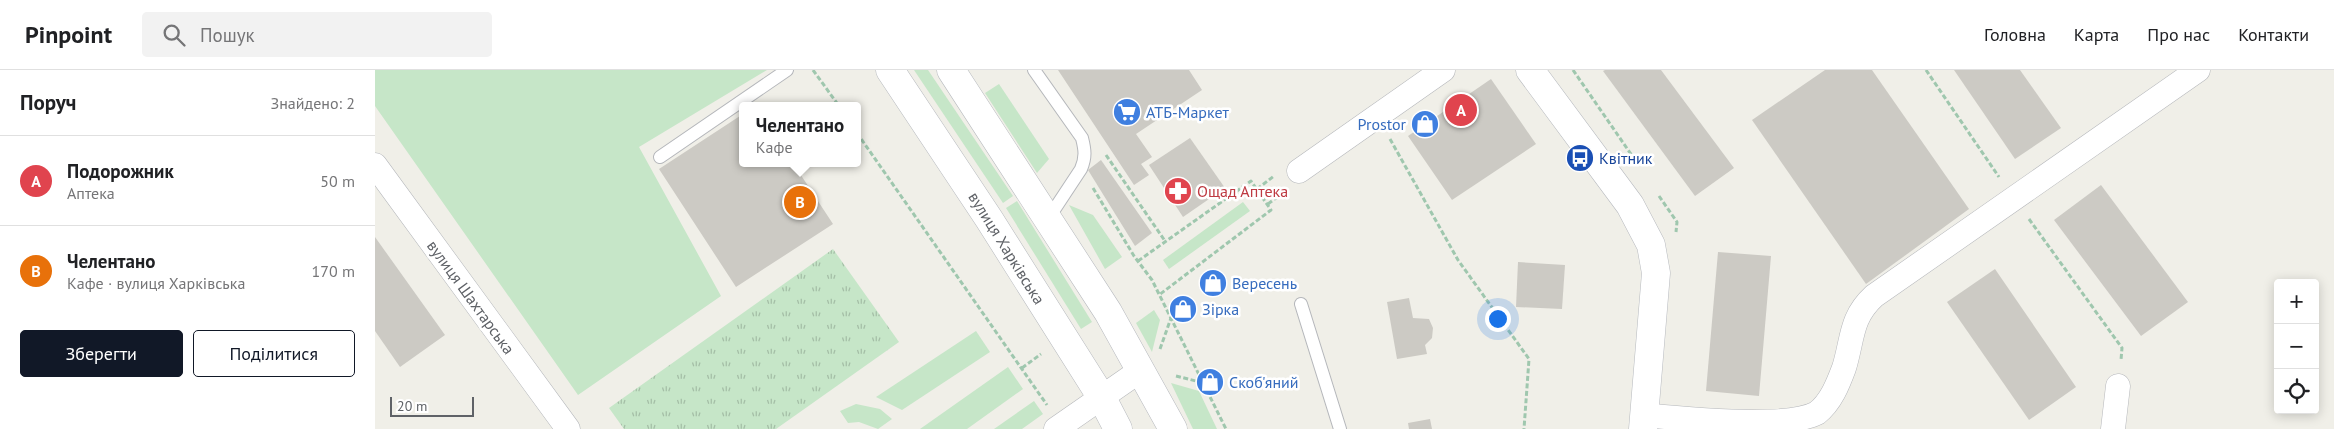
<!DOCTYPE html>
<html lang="uk">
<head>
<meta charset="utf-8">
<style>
	body { margin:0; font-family:"PT Sans",sans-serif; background:#f2f2f2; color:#202124 }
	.controls { position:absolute; right:15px; bottom:15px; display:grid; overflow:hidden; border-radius:5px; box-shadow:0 2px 12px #0003 }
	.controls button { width:45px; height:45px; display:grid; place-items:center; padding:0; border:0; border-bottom:1px solid #e0e0e0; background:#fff; color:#202124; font:25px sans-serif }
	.scale { position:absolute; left:15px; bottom:12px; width:84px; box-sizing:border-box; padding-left:5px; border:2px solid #5f6267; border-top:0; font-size:14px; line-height:18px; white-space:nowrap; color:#5f6267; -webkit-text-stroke:4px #fff; paint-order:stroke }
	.you { position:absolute; left:1122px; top:248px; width:18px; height:18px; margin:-12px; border:4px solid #fff; border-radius:50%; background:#1a73e8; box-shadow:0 0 0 8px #1a73e833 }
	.badge { display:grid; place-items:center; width:32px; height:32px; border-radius:50%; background:#111827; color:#fff; font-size:16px; font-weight:700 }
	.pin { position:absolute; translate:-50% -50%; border:2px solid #fff; box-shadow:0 1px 5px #0006 }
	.popup { position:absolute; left:364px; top:32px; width:122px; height:65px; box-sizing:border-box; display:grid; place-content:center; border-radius:5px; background:#fff; filter:drop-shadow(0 1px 4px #0005); font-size:16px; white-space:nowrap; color:#757577 }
	.popup b { font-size:19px; color:#202124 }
	.popup::after { content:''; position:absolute; left:50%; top:100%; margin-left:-10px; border:10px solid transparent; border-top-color:#fff }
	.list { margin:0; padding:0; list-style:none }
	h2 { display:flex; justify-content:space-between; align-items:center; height:65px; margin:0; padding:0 20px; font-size:21px }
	h2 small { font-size:16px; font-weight:400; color:#757577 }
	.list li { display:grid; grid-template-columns:32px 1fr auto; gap:15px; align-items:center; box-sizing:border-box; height:90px; padding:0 20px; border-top:1px solid #e0e0e0 }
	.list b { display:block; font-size:19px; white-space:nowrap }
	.list p { margin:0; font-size:16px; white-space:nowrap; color:#757577 }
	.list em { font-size:16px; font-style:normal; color:#757577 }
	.actions { display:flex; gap:10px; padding:15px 20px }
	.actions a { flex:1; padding:11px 0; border:1px solid #111827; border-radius:5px; text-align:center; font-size:18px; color:#111827 }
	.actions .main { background:#111827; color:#fff }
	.icon { flex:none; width:28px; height:28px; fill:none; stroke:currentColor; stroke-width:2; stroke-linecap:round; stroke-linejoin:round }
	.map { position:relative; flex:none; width:1959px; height:359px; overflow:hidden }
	header { display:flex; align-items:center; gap:30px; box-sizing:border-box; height:70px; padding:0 25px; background:#fff; border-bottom:1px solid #e0e0e0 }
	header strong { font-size:24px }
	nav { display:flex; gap:28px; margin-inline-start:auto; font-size:18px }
	.search { width:350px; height:45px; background:#f2f2f2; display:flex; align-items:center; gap:12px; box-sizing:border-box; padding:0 18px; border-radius:5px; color:#757577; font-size:19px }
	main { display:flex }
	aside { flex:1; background:#fff }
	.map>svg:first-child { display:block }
	.grass { fill:#c6e6c8 }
	.park { fill:url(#park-tufts) }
	.building { fill:#cccac4 }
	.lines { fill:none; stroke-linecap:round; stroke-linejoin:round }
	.lane-casing { stroke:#b5b7bb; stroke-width:14 }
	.street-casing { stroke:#b5b7bb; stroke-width:25 }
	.secondary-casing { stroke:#b6b9be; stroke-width:29 }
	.path { stroke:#9fc7ae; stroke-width:3; stroke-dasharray:5 2.5; stroke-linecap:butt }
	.lane { stroke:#fff; stroke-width:12 }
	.street { stroke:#fff; stroke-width:24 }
	.secondary { stroke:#fff; stroke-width:28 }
	.labels { text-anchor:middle; stroke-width:5; stroke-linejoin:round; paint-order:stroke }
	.shop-label { font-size:16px; fill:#366cbe; stroke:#fff; text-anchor:start }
	.transit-label { font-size:16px; fill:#164399; stroke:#fff; text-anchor:start }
	.health-label { font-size:16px; fill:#be3a42; stroke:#fff; text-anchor:start }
	.street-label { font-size:16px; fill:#5f6267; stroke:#fff }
</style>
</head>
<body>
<header>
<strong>Pinpoint</strong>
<div class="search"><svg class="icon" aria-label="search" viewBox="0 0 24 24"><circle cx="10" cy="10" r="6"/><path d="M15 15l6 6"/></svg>Пошук</div>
<nav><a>Головна</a><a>Карта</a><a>Про нас</a><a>Контакти</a></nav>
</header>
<main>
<aside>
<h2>Поруч<small>Знайдено: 2</small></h2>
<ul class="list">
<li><span class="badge" style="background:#e0444e">A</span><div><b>Подорожник</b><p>Аптека</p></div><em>50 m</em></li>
<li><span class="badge" style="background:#e8710a">B</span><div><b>Челентано</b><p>Кафе · вулиця Харківська</p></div><em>170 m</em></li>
</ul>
<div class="actions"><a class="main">Зберегти</a><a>Поділитися</a></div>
</aside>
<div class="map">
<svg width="1959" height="359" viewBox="0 0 1959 359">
	<defs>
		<pattern id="park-tufts" width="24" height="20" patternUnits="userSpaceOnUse" patternTransform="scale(1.25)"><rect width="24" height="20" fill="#c6e6c8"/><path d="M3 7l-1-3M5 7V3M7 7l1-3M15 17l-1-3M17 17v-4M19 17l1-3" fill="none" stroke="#a4bea6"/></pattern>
	</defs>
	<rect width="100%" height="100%" fill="#f0efe8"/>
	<g class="grass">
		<path d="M0,0H392L264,77L346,226L203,325L0,36Z"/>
		<path d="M539,0H553L638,126L628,133Z"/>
		<path d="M624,14L674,89L662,103L610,23Z"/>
		<path d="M642,131L717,252L706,259L631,138Z"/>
		<path d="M868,132L875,141L794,199L788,190Z"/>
		<path d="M694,135L718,145L747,187L730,199Z"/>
		<path d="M779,240L785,250L777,282L761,253Z"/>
		<path d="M601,261L615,282L527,340L501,327Z"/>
		<path d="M633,297L648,319L592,359H545Z"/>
		<path d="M796,313L824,321L842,359H818Z"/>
		<path d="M659,331L668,344L647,359H619Z"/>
		<path d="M481,334L505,339L517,349L503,359L484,352L473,353L465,341Z"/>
	</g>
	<path class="park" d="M458,179L524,272L401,359H249L234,338Z"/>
	<g class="building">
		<path d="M683,0H814L827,20L761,64L777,87L766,94L774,105L759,115Z"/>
		<path d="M1230,0H1286L1359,98L1320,126L1228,1Z"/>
		<path d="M1450,0H1497L1594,139L1491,214L1377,50Z"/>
		<path d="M1579,0H1645L1686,58L1640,89Z"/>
		<path d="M1116,9L1161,74L1077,130L1033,66Z"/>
		<path d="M368,44V93H418L458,154L361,217L284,99Z"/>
		<path d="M815,68L850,118L808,147L774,95Z"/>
		<path d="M726,90L777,163L760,176L713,100Z"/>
		<path d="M1726,115L1813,232L1766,266L1679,150Z"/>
		<path d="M0,167L70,265L25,297L0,261Z"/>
		<path d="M1343,182L1396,186L1384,326L1331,321Z"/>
		<path d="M1143,192L1190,195L1187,239L1141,237Z"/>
		<path d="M1620,199L1701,317L1654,350L1572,232Z"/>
		<path d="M1034,228L1038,248L1054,249L1058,258L1057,268L1050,275L1052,284L1022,289L1012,232Z"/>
		<path d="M1055,349L1057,359H1034L1033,353Z"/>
	</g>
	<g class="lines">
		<defs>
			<g id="lane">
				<path d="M659,0L707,68C710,80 711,87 706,99L673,149"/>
				<path d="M285,87L412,0"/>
				<path d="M926,234L965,359"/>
			</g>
			<g id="street">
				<path d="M0,95L193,359"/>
				<path d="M924,101L1068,0"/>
				<path d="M1269,345C1308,349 1412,359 1442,343C1456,332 1463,314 1469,298C1478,269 1475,248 1499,226L1823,0"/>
				<path d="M681,359L766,300"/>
				<path d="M1738,359L1743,316"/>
			</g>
			<g id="secondary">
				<path d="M515,0L614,149L727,328L743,359"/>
				<path d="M576,0L733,242L798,359"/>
				<path d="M1155,0L1255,135L1276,175L1281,203L1268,359"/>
			</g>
		</defs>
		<use href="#lane" class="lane-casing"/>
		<use href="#street" class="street-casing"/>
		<use href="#secondary" class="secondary-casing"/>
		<g class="path">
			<path d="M438,0L464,36"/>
			<path d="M1198,0L1260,90"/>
			<path d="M1551,0L1624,107"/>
			<path d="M482,63L672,335"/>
			<path d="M1015,69L1083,190L1154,289L1149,359"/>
			<path d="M731,85L790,171"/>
			<path d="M718,118L759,186L777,210L851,359"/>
			<path d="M882,119L899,106"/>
			<path d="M1284,126L1302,152L1301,162"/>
			<path d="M893,134L910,121"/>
			<path d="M1654,149L1747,278L1746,290"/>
			<path d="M763,191L876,111L896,140L784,225"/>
			<path d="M785,279L796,248"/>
			<path d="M647,298L666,284"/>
			<path d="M801,306L829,313"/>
		</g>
		<use href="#lane" class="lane"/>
		<use href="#street" class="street"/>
		<use href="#secondary" class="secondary"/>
	</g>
	<defs>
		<symbol id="supermarket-disc" viewBox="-11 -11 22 22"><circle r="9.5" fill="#3f7fe0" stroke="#fff"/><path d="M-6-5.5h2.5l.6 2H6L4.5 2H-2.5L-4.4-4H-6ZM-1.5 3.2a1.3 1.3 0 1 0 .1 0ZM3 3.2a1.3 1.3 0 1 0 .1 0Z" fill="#fff"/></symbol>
		<symbol id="shop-disc" viewBox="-11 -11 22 22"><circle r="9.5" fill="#3f7fe0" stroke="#fff"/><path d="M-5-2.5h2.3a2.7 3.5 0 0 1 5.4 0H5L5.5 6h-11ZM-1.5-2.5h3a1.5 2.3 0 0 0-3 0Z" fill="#fff"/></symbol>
		<symbol id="bus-disc" viewBox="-11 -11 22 22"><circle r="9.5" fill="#1a4fb4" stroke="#fff"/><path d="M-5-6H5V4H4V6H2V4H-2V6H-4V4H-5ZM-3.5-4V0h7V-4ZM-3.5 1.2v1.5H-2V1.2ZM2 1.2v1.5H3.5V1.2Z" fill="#fff"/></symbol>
		<symbol id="pharmacy-disc" viewBox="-11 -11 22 22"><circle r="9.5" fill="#e0444e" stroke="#fff"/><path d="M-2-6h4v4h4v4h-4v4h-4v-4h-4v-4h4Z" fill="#fff"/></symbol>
	</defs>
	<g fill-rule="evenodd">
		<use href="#supermarket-disc" x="736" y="26" width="32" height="32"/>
		<use href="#shop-disc" x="1034" y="38" width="32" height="32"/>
		<use href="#bus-disc" x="1189" y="72" width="32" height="32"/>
		<use href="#pharmacy-disc" x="787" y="105" width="32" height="32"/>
		<use href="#shop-disc" x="822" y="197" width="32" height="32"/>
		<use href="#shop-disc" x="792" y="223" width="32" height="32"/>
		<use href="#shop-disc" x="819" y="296" width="32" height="32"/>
	</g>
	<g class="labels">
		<g class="shop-label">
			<text x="771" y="48">АТБ-Маркет</text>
			<text x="1031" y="60" text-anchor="end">Prostor</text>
			<text x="857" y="219">Вересень</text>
			<text x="827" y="245">Зiрка</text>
			<text x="854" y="318">Скоб'яний</text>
		</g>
		<g class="transit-label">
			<text x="1224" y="94">Квітник</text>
		</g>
		<g class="health-label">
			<text x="822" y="127">Ощад Аптека</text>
		</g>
		<g class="street-label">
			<text transform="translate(632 178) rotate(58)" y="6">вулиця Харківська</text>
			<text transform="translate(96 227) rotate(54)" y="6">вулиця Шахтарська</text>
		</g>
	</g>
</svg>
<div class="controls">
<button>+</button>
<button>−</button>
<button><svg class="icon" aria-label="locate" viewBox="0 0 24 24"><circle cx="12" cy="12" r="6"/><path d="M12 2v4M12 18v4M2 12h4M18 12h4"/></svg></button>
</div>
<div class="scale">20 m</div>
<div class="you"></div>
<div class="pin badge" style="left:1086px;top:40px;background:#e0444e">A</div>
<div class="pin badge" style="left:425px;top:132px;background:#e8710a">B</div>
<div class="popup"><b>Челентано</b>Кафе</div>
</div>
</main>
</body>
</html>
